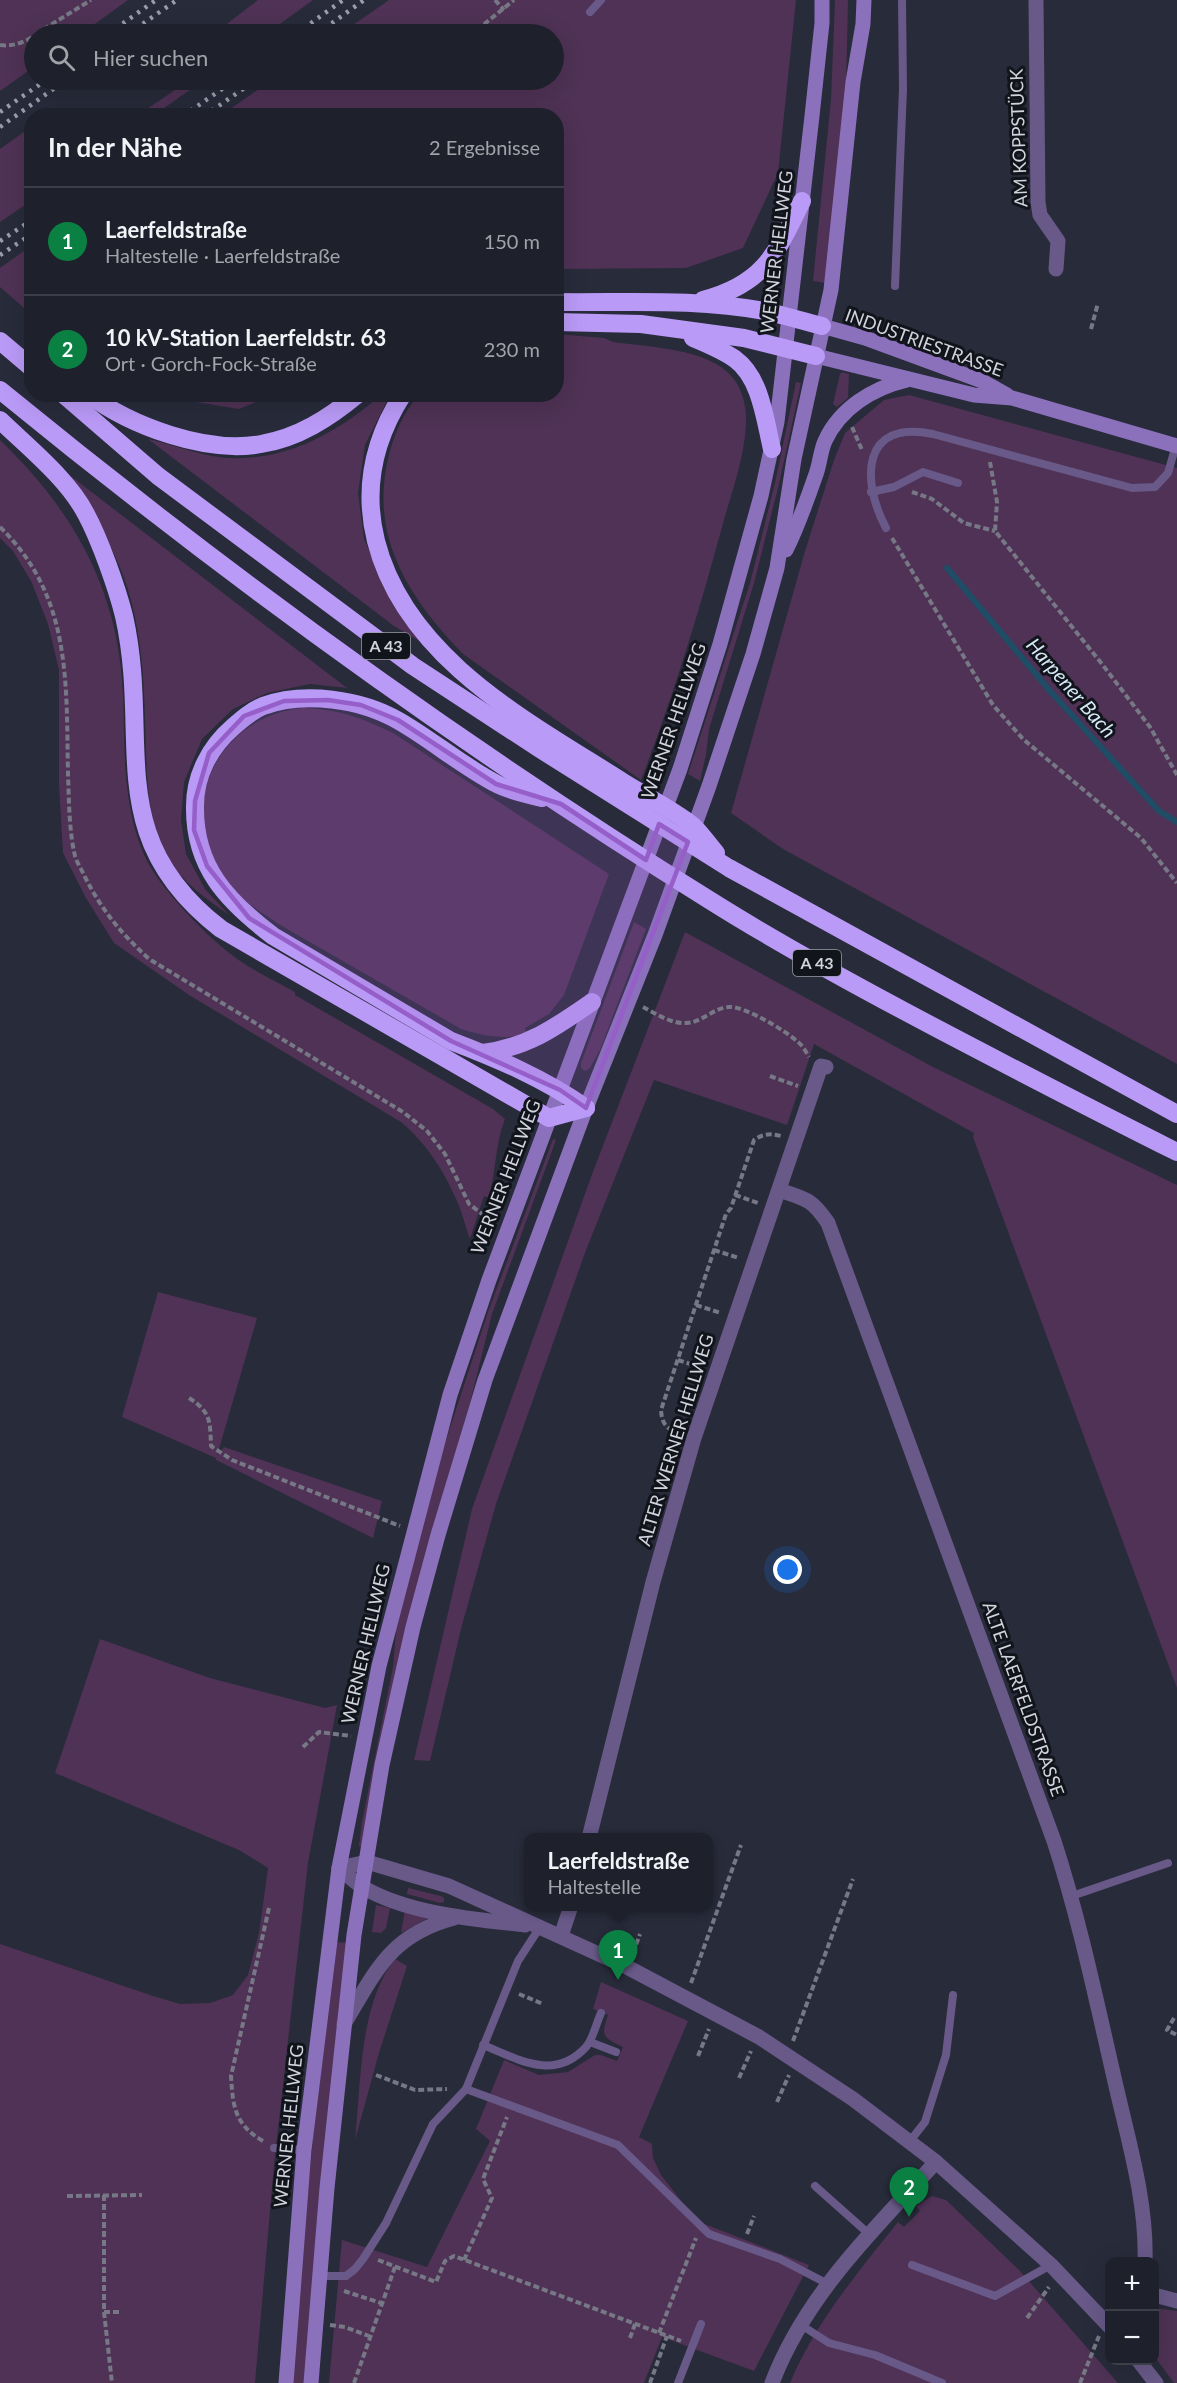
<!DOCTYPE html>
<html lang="de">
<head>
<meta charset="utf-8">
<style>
	body { margin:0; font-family:Lato,sans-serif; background:#262834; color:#f1f3f6 }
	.controls { position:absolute; right:18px; bottom:18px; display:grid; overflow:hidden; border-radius:12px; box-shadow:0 6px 24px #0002 }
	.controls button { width:54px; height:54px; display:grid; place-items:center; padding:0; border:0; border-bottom:2px solid #3c3e48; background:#1e202c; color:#f1f3f6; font:30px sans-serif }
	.you { position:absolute; left:788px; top:1570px; width:21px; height:21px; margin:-15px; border:4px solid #fff; border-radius:50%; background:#1a73e8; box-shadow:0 0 0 9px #1a73e833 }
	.badge { display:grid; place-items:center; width:39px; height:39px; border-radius:50%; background:#0b8043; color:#fff; font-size:20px; font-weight:700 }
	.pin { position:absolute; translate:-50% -50px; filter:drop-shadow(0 2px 3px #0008) }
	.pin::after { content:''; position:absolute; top:32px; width:21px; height:18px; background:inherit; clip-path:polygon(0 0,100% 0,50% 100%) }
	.popup { position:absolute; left:524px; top:1833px; width:189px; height:78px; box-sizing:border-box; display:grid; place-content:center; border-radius:12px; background:#1e202c; filter:drop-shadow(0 2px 4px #0005); font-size:20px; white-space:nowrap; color:#a1a3a9 }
	.popup b { font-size:22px; color:#f1f3f6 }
	.popup::after { content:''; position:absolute; left:50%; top:100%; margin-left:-12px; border:12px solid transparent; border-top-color:#1e202c }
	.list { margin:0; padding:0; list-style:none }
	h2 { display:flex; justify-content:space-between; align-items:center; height:78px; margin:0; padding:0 24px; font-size:26px }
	h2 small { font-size:20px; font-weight:400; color:#a1a3a9 }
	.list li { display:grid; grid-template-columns:39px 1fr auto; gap:18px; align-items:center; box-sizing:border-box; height:108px; padding:0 24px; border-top:2px solid #3c3e48 }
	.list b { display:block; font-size:22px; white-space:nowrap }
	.list p { margin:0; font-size:20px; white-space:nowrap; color:#a1a3a9 }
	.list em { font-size:20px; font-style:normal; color:#a1a3a9 }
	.icon { flex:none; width:33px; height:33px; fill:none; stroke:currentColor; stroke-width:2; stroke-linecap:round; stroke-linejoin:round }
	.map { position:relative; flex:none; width:1177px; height:2383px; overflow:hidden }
	.search { position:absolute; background:#1e202c; box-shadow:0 6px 24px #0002; left:24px; top:24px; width:540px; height:66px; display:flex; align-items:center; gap:15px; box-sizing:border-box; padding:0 21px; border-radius:33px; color:#a1a3a9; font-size:22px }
	.panel { position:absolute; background:#1e202c; box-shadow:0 6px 24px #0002; left:24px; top:108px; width:540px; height:294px; border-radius:24px }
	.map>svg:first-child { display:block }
	.green { fill:#4f3255 }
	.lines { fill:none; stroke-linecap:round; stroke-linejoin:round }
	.stream { stroke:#1f4d66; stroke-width:6 }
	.path { stroke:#767885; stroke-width:4; stroke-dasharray:6 3; stroke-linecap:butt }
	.lane { stroke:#685988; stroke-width:8 }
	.street { stroke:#685988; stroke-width:15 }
	.secondary { stroke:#8b71bc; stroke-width:15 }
	.highway { stroke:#ba9af7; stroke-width:18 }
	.rail { stroke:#9b9ea9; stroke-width:4.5; stroke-dasharray:3 6; stroke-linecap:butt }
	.marked { fill:#955ec8; fill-opacity:0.2; stroke:#955ec8; stroke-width:4.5; stroke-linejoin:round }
	.labels { text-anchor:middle; stroke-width:6; stroke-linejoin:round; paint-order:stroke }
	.shield { fill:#12141b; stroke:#989aa3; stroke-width:1.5 }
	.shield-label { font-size:16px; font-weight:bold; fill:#d1d3dd }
	.street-label { font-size:18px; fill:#d1d3dd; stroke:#12141b }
	.water-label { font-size:20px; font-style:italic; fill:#d4e8f5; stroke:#12141b }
</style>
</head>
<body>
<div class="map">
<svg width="1177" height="2383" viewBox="0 0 1177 2383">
	<rect width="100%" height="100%" fill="#282b3a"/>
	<g class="green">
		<path d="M0,0H128L81,34H34V67L0,91Z"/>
		<path d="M258,0H313L266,34H216L219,30Z"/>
		<path d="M389,0H796L778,173L743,248L686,268L557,269L556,116H220L272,80H554V34H340Z"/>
		<path d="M835,0H848L846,91L826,283L813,281L831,99Z"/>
		<path d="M190,80H204L154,115H138Z"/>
		<path d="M31,127V201L0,222V149Z"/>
		<path d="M31,246V314L0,287V268Z"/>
		<path d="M557,334L604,338L613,342C647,347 710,348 733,378C743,390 747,409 746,425C744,460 731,494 722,527C699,612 673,697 641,780L463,654C409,598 368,536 389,455C394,434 404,411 419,395L556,394Z"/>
		<path d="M842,372L849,374L848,398L837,407L833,404L840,374Z"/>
		<path d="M796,382L801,383L779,484L754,583L709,729L706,755L700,781L688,774L750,583L775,483Z"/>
		<path d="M153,395H273L239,409Z"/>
		<path d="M381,395H390L365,445L358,493L364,539L391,594L408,625L421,642L394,626L148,439C171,444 205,457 228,458C288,461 338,432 381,395Z"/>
		<path d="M909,395L1177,468V1064L783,849L731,813L805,551L834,460L845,433L884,400Z"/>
		<path d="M0,440C74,511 119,591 123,695C125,750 122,805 145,857C159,887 205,935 232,955C251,970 274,980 295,992V995L493,1109L505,1119C495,1145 496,1171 489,1198L484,1196L470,1239C465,1226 462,1211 456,1199C443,1169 426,1143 401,1122L189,995L114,943L86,898L63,853L59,784V670L48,624L31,581L13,551L0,538Z"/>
		<path d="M72,477L347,688L310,684L267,693L233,709L202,739L184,782L181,820L186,854L205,889L229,915C207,899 183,883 169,860C144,817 147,765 145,718C144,679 141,638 131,600C120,556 93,516 72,477Z"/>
		<path d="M303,708C339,709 362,718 393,733L609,874L564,995L549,1014L525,1028L527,1034C504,1040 484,1036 461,1029L282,926C262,913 240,900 226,880C172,810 217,716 303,708Z"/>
		<path d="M634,922L646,929L600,1050L590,1068L585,1071L581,1068V1063Z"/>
		<path d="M685,932L933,1067L1177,1185V1688L973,1137L974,1133L814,1044L787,1125L654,1080L586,1250L496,1504L461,1629L430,1761L414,1760L472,1509L591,1177Z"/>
		<path d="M553,1139L556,1140L492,1314L470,1403L444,1491L361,1847L359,1846L362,1822L393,1667L397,1620L431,1486L488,1312Z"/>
		<path d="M158,1292L257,1318L217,1456L224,1447L382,1501L373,1538L216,1460V1458L122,1417Z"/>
		<path d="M100,1639L210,1678L325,1708L337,1705L308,1863L274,2165L255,2383H0V1944L153,1996L180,2004L210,2003L233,1995L248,1975L259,1933L268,1868L239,1850L55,1773Z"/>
		<path d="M408,1888L441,1896L444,1898V1902L440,1903L407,1894Z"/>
		<path d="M376,1905L390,1908L386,1928L381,1933L372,1932Z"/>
		<path d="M405,1910L428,1918L401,1933Z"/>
		<path d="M335,1942L349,1943L305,2383H291L317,2092Z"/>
		<path d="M395,1959L407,1966L379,2053L355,2140C361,2084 359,2004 395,1959Z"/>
		<path d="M601,1982L688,2021L639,2137L652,2144L653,2158L661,2175L697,2221L809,2265L754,2371L662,2337L644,2383H329L342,2240L427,2267L490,2141L476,2129L504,2060L539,2075L568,2072L595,2055H601L617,2061L623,2047C602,2037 601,2036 608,2015L593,2009Z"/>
		<path d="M932,2196L946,2200L1020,2271L1118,2383H790C815,2323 858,2272 898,2222L904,2227L920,2211L916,2206Z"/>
		<path d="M1154,2308L1177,2311V2383H1174L1155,2357Z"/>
	</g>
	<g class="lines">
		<path class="stream" d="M947,568L1050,691L1159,811L1177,822"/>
		<g class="path">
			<path d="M495,0L504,10"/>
			<path d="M477,30L514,0"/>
			<path d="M36,34L91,0"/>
			<path d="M0,45C12,47 25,42 34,36"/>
			<path d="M1091,329L1098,303"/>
			<path d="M852,427L862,450"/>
			<path d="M990,462L997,502L995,531L1102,664L1150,727L1177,775"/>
			<path d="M912,492L932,499L964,523L995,531"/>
			<path d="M0,527C72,597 66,682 68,774C69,800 69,831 75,856C77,863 82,870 85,877C103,912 120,932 149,959L403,1112L427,1131L445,1154L469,1204L494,1223"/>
			<path d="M892,538L993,705L1023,739L1141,838L1177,883"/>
			<path d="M643,1007C655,1013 671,1024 686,1023C701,1023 713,1008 729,1007C745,1006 786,1031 798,1042C803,1046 806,1052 809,1057"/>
			<path d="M770,1076L798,1086"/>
			<path d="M735,1195L758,1203"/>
			<path d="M714,1250L739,1258"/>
			<path d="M696,1305L721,1313"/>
			<path d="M678,1360L703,1368"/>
			<path d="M189,1398C211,1412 210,1421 211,1446L232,1460L400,1526"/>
			<path d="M681,1434C667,1429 662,1425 661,1410L726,1214L731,1208L754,1140C763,1134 770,1133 781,1136"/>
			<path d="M303,1747L319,1732L351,1736"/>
			<path d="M633,1953L640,1934"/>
			<path d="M691,1983L741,1845"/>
			<path d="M519,1994L543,2004"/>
			<path d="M1174,2018L1167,2030L1177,2035"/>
			<path d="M793,2041L853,1879"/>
			<path d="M698,2056L709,2029"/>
			<path d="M376,2075L415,2090L447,2089"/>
			<path d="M739,2078L751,2051"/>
			<path d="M777,2102L789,2075"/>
			<path d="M263,2141C234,2124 233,2106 231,2076L269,1908"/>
			<path d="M104,2195V2312L112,2383"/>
			<path d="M67,2196L142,2195"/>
			<path d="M747,2234L754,2216"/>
			<path d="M378,2260L436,2282L445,2261L454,2256L681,2341"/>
			<path d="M464,2260L492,2198L483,2179L507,2117"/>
			<path d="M344,2291L381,2303"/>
			<path d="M104,2312H122"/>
			<path d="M1027,2318L1049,2287"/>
			<path d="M330,2325L345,2327L369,2336"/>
			<path d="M659,2333L696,2238"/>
			<path d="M630,2338L635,2324"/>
			<path d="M354,2383L395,2267"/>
			<path d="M650,2383L667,2336"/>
			<path d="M1080,2383L1099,2336"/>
		</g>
		<g class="lane">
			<path d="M590,12L601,0"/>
			<path d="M895,286L903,89L902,0"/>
			<path d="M871,492L894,487L923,472L958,483"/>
			<path d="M886,528C861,481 861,419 933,434L1132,488L1155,487L1168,473L1176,445"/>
			<path d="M1072,1896L1168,1863"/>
			<path d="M590,2042L616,2052"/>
			<path d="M483,2045C518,2059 554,2082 586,2047C593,2039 596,2024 601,2013"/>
			<path d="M466,2089L618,2145L709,2234L780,2259L828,2284"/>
			<path d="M910,2141L925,2122L946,2055L953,1995"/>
			<path d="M274,2148L304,2150"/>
			<path d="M815,2186L869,2234"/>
			<path d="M912,2265L995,2296L1051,2265"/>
			<path d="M319,2276H346L355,2269L363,2259L386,2223L433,2124L466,2089L518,1961L540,1927"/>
			<path d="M801,2325L829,2343L875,2355L942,2383"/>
			<path d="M678,2383L701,2324"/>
		</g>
		<g class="street">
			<path d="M1036,0L1038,202L1040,215L1058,241L1056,269"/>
			<path d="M779,1190C806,1199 812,1199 828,1223L1054,1841C1080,1921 1097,2004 1116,2086C1129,2143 1147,2203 1145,2262"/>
			<path d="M589,1838L653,1582L694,1438L821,1066L826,1067"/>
			<path d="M339,1868L367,1862L449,1886L627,1967L759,2037L853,2099L936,2162L1051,2265L1110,2327"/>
			<path d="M339,1868C347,1874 355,1883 364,1888C410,1914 473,1919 525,1925"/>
			<path d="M561,1936L571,1906"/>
			<path d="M344,2024C376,1971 390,1935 454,1918"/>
			<path d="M1154,2295L1177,2301"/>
			<path d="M1138,2360L1156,2383"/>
			<path d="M772,2383C805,2296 874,2229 936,2162"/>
		</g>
		<g class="secondary">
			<path d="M822,326L865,338L982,381L1007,395"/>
			<path d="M816,356L974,395L1012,398L1177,446"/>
			<path d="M786,550C797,528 807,500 815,477C820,465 820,452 825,441C840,408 873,388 907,380"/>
			<path d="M286,2383L304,2150L339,1868L379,1666L450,1395L489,1280L680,769L720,644L761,496L777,422L812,116L822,23V0"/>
			<path d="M311,2383L327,2188L354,1935L382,1765L413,1627L438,1535L485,1380L586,1108L655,935L709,786L753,654L777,568L794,459L831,290L853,82L863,24L864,0"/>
		</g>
		<g class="highway">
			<path d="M703,300C764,284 776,254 802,201"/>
			<path d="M556,302C625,303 696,298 764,311C783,315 803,321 822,326"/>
			<path d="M556,322L641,324L744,338L816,356"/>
			<path d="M693,338C707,344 722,350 735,359C761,378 765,420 772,449"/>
			<path d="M0,341L32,368"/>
			<path d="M0,390C226,575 463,747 711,901C784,947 862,989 938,1029C1018,1071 1097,1112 1177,1152"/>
			<path d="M63,394L158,476L413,666L540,749L729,868L1177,1114"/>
			<path d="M88,394C131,426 206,454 261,444C298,438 329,418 358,394"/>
			<path d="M403,394C374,439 363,489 376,541C406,659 529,722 623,782C645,796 672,809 692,825C701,833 708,844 716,853"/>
			<path d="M0,420C28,447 68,479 86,514C100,540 117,588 124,616C152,741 100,836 221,929L549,1118L586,1108"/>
			<path d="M542,798C527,794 509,791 495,783C461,765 432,740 399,721C361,699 304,691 263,706C251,711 242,719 233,727C210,747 195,775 195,806C194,867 227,901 273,936L451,1041C498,1059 545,1079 586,1108"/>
			<path d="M483,1053C528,1047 556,1027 592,1002"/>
		</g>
		<g class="rail">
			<path d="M108,34L156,0"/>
			<path d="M128,34L177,0"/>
			<path d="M296,34L343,0"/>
			<path d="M317,34L364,0"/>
			<path d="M0,112L46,80"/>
			<path d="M183,116L235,80"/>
			<path d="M204,116L256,80"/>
			<path d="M0,127L66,80"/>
			<path d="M0,241L32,220"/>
			<path d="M0,255L32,234"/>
		</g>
	</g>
	<path class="marked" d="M328,700L361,705L398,720L496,784L561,804L646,860L659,824L688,842L586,1108L560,1090L451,1041L249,918L207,866L194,830L195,801L209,753L244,716L284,701Z"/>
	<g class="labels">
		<g class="shield">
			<rect x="362" y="633" width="48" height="26" rx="4.5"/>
			<rect x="793" y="950" width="48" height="26" rx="4.5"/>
		</g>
		<g class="shield-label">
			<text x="386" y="652">A 43</text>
			<text x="817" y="969">A 43</text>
		</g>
		<g class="street-label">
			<text transform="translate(1019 138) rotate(-92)" y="6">AM KOPPSTÜCK</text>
			<text transform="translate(777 252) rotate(-83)" y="6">WERNER HELLWEG</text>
			<text transform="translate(924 343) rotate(20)" y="6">INDUSTRIESTRASSE</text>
			<text transform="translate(674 721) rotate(-71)" y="6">WERNER HELLWEG</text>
			<text transform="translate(506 1177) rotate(-69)" y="6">WERNER HELLWEG</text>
			<text transform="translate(676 1440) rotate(-73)" y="6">ALTER WERNER HELLWEG</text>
			<text transform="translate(366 1644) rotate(-77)" y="6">WERNER HELLWEG</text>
			<text transform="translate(1023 1699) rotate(70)" y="6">ALTE LAERFELDSTRASSE</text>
			<text transform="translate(289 2126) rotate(-84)" y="6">WERNER HELLWEG</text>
		</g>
		<g class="water-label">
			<text transform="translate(1071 688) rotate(49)" y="7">Harpener Bach</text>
		</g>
	</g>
</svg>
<div class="controls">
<button>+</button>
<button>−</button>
</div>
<div class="you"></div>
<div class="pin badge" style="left:618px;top:1980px">1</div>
<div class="popup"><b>Laerfeldstraße</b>Haltestelle</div>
<div class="pin badge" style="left:909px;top:2217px">2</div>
<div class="search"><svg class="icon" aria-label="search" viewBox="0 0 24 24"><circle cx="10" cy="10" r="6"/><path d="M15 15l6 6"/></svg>Hier suchen</div>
<section class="panel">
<h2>In der Nähe<small>2 Ergebnisse</small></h2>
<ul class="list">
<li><span class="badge">1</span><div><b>Laerfeldstraße</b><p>Haltestelle · Laerfeldstraße</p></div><em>150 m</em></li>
<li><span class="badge">2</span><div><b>10 kV-Station Laerfeldstr. 63</b><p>Ort · Gorch-Fock-Straße</p></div><em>230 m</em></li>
</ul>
</section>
</div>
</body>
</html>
